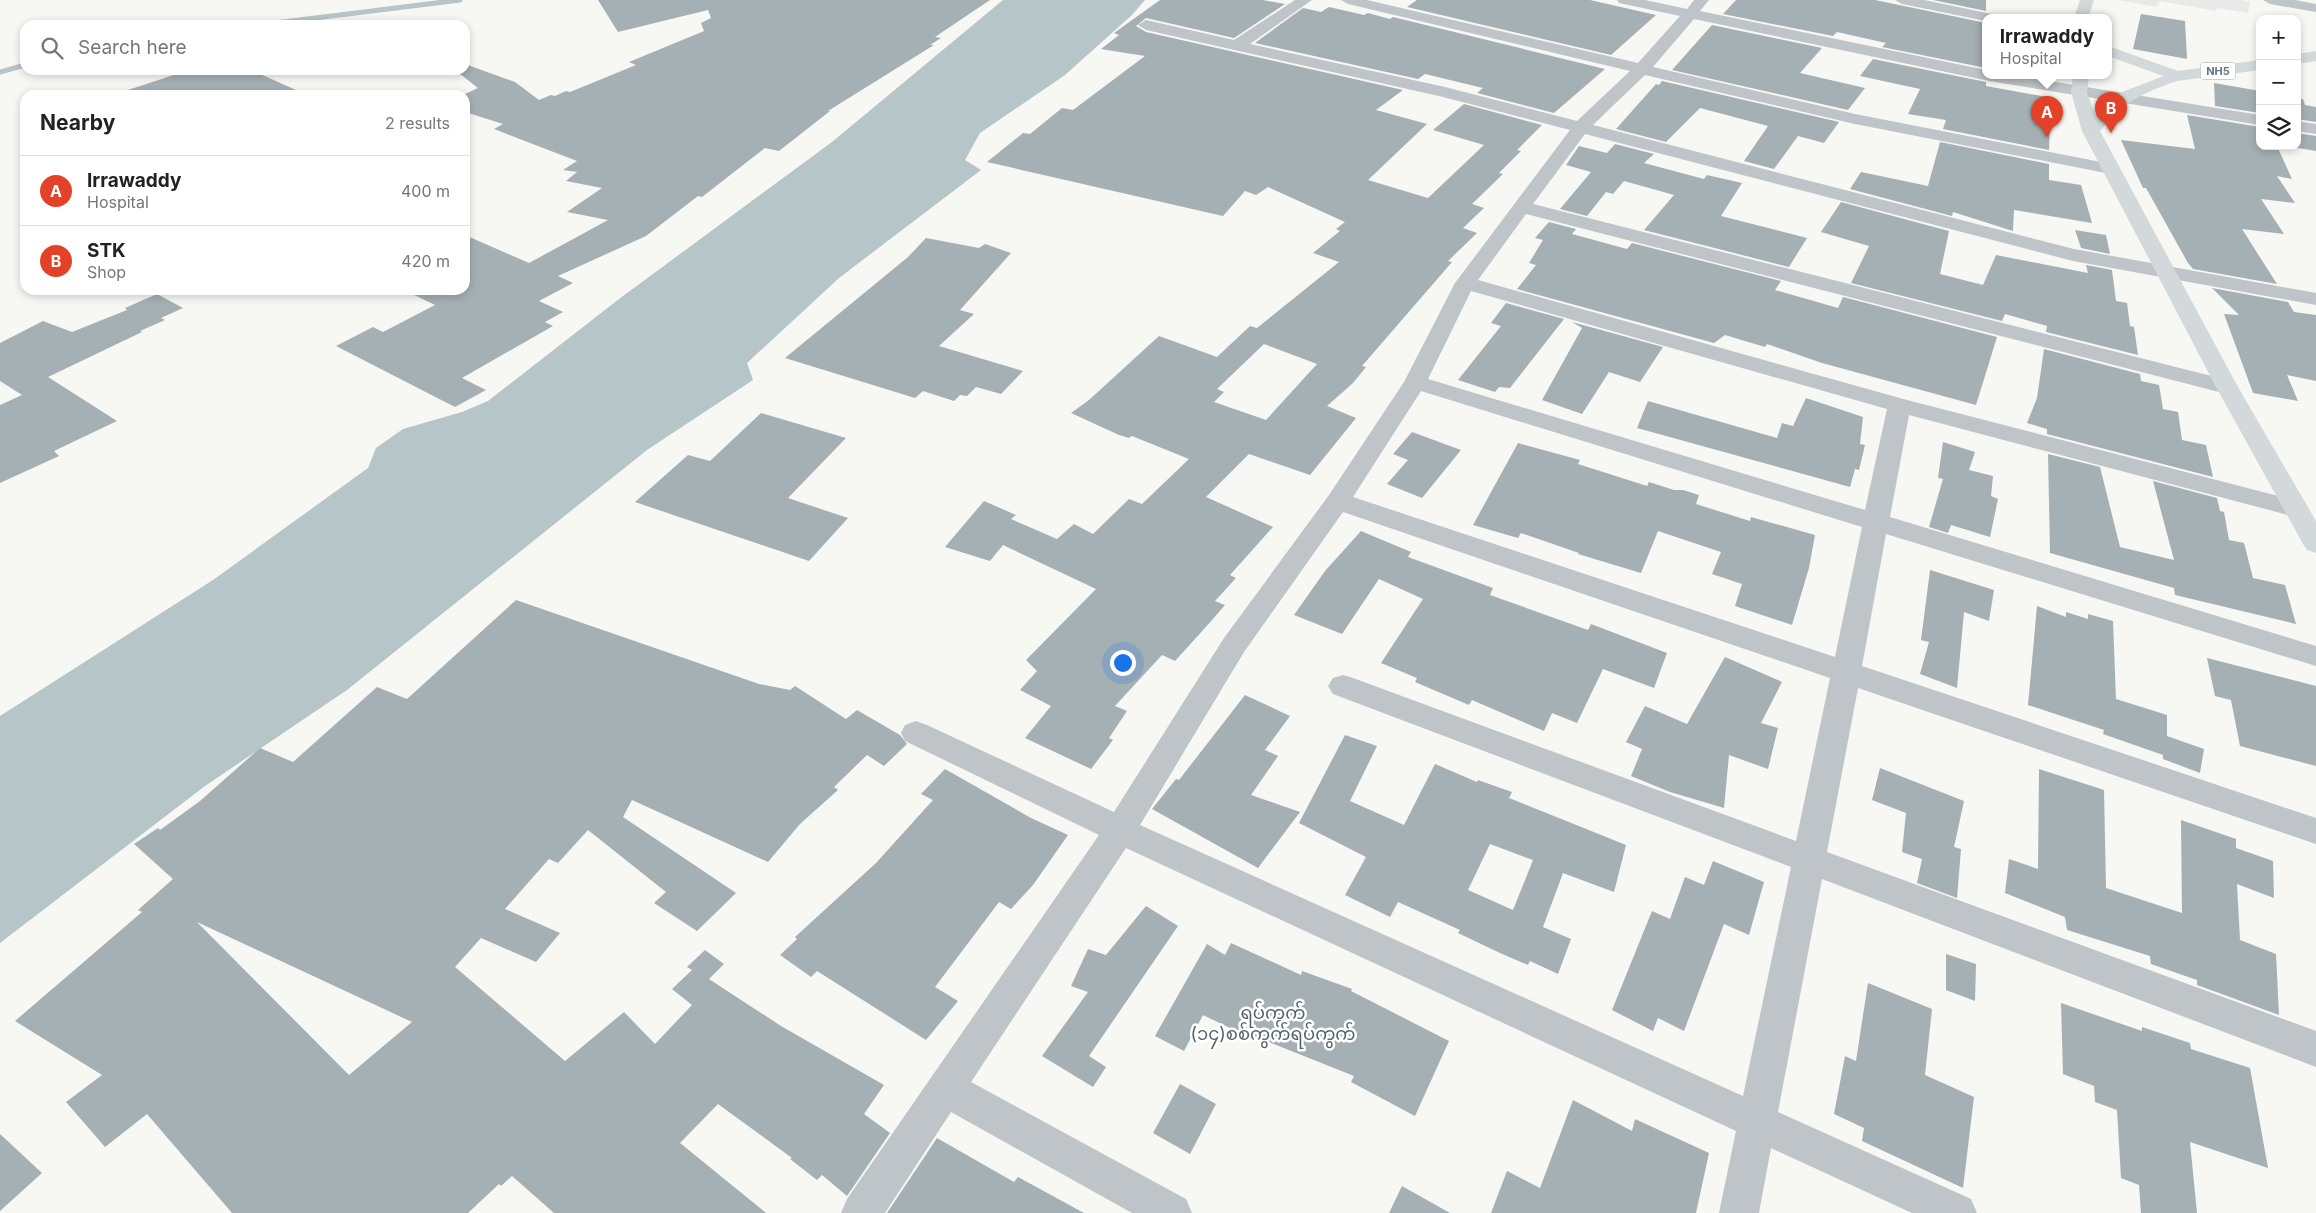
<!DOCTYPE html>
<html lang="en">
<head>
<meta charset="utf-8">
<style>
	body { margin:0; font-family:Inter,"Noto Sans Myanmar",sans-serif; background:#f6f6f6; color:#222 }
	.controls { position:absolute; right:15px; top:15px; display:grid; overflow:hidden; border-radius:10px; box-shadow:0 2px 8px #0003 }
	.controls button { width:45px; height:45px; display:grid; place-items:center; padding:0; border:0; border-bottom:1px solid #e0e0e0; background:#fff; color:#222; font:25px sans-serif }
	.you { position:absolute; left:1122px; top:662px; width:18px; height:18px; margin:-12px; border:4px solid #fff; border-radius:50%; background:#1a73e8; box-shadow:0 0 0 8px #1a73e833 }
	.badge { display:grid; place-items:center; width:32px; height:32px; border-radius:50%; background:#e34228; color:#fff; font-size:16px; font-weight:700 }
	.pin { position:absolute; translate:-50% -41px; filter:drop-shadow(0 1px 2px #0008) }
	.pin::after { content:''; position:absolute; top:26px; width:18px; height:15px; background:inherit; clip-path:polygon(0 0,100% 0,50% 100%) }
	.popup { position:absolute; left:1982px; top:14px; width:130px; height:65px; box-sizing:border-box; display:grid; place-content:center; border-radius:10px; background:#fff; filter:drop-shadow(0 1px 4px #0005); font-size:16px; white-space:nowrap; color:#767676 }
	.popup b { font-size:19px; color:#222 }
	.popup::after { content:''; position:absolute; left:50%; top:100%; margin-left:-10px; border:10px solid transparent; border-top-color:#fff }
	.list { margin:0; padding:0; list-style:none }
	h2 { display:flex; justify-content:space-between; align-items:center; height:65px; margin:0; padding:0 20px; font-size:21px }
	h2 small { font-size:16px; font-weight:400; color:#767676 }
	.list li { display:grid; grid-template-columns:32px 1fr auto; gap:15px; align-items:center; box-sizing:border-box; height:70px; padding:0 20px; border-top:1px solid #e0e0e0 }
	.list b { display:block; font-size:19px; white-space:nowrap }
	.list p { margin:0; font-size:16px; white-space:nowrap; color:#767676 }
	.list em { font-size:16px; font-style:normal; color:#767676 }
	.icon { flex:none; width:28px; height:28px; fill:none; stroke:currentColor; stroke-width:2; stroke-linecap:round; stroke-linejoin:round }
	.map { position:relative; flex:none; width:2316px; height:1213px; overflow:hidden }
	.search { position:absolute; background:#fff; box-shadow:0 2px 8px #0003; left:20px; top:20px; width:450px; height:55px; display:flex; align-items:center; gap:12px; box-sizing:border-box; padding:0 18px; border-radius:15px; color:#767676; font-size:19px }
	.panel { position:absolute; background:#fff; box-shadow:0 2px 8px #0003; left:20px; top:90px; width:450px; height:205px; border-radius:15px }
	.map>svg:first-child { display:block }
	.built { fill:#e8e9e8 }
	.water { fill:#b6c5c7 }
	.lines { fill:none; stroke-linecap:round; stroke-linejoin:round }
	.stream { stroke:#b6c5c7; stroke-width:5 }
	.building { fill:#a5b0b4; fill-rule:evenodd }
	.minor { fill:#bec4c7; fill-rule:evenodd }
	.secondary { fill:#d3d9db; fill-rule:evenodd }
	.primary { fill:#d3d9db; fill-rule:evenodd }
	.trunk { fill:#d3d9db; fill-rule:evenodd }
	.labels { text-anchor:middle; stroke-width:5; stroke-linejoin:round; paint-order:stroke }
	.shield { fill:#fff; stroke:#919fa5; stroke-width:1 }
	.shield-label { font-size:11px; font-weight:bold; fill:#62767f }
	.near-quarter-label { font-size:18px; fill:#54636b; stroke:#fff }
</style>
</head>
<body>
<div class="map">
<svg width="2316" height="1213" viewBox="0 0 2316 1213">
	<rect width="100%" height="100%" fill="#f7f7f4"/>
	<path class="built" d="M2118,0H2241L2250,2L2248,13L2217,8L2216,11L2160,1L2157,7Z"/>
	<path class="water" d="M1003,0H1145L1132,15L1065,75L980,133L965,160L981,170L839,278L747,363L753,380L647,450L347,690L205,786L0,943V716L213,580L368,468L376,448L403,429L462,412L488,401L619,299L832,142Z"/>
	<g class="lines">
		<g class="stream">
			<path d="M259,25L460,0"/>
			<path d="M0,72L25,65"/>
		</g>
	</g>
	<g class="building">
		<path d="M598,0H990L935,37L941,38L930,45H934L828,111H830L779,151L765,148L702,197L698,196L646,236L558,276L573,283L539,301L563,312L545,322L553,326L462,378L486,390L455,407L336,346L373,327L383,332L435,305L404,290H465V235L529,263L608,220L567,212L602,188L566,181L577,172L563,170L577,161L494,129L503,124L465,112V94L478,88L455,70H465V64L515,82L539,100L551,95L555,96L566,91L570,92L636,65L629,62L704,31L701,23L711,18L708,10L618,32Z"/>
		<path d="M1160,0H1263L1285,4L1234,38L1146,18L1136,26L1146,32L1403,90L1376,110L1427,124L1368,180L1428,198L1484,145L1433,130L1464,104L1542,125L1517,150L1521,151L1499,173L1503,174L1472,204L1484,208L1463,228L1477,233L1448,261L1452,262L1362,366L1366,367L1353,383L1327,406L1356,418L1310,475L1249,454L1206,497L1273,527L1230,575L1236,578L1215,601L1225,605L1213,619L1175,661L1162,655L1115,706L1127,711L1109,738L1113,740L1091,769L1025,738L1051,706L1020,690L1037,671L1026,660L1096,589L1003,545L990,561L945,547L984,501L1016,515L1011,519L1057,539L1074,524L1093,534L1129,499L1142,504L1189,459L1132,436L1129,438L1119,435L1071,413L1089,400L1159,336L1217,357L1250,326L1257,328L1339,262L1313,253L1340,231L1336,229L1345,222L1268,187L1256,195L1245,191L1223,216L987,162L1023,133L1030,134L1062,108L1073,110L1145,56L1101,49L1119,35L1114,33ZM1264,344L1317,364L1266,420L1214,402L1224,392L1217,389Z"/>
		<path d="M1417,0H1590L1656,15L1611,55L1407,7Z"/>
		<path d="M1736,0H1875L1986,23V68L1882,47L1886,43L1837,32L1833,36L1723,14Z"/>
		<path d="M1933,0H1986V11Z"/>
		<path d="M1329,7L1364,15L1368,13L1390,19L1393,17L1605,69L1554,113L1477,93L1483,88L1425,74L1418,79L1255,43L1303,8L1321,12Z"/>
		<path d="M2141,14L2185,21L2187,59L2133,49Z"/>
		<path d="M1712,25L1822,48L1800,73L1865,88L1848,110L1672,70Z"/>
		<path d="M1873,59L1986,82V86L2047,97L2046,123L2050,124L2049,150L1943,129L1946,120L1908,114L1920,89L1860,76Z"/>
		<path d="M189,70H251L307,95H128V90Z"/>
		<path d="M1662,81L1839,122L1824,143L1798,136L1774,169L1744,161L1768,126L1700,108L1666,142L1616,129L1656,84L1659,85Z"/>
		<path d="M2214,83L2260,91V113L2215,106Z"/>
		<path d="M2297,98L2303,99L2305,105L2316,107V122L2297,119Z"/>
		<path d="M2187,115L2260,127V146H2277L2292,179L2277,176L2295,203L2261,199L2284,234L2242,229L2277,284L2193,269L2188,263L2146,188H2143L2121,140L2195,149Z"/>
		<path d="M2297,133L2316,136V151L2286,146H2297Z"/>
		<path d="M1940,142L2049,164V180L2081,185L2092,223L2014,210L2013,231L1953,212L1952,216L1850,189L1861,172L1928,186Z"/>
		<path d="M1615,144L1654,154L1644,163L1704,179L1707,175L1742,183L1721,216L1807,238L1789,267L1644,230L1674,195L1624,181L1613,194L1606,192L1587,216L1560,209L1591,172L1566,165L1579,146L1607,153Z"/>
		<path d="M1841,202L1949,231L1940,274L1983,285L1996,255L2088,273L2086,265L2112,270L2116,301L2127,303L2130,326L2134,327L2138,355L2046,332L2047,326L2005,314L2002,321L1851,283L1869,246L1821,232Z"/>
		<path d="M1549,222L1576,229L1572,234L1627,249L1632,243L1781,281L1775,290L1838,308L1843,297L1997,337L1976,405L1822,363L1767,344L1765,347L1725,335L1714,343L1517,289L1536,265L1529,263L1543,240L1535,238Z"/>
		<path d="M2075,230L2106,235L2110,254L2081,248Z"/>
		<path d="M926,238L979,248L985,244L1011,253L960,310L974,314L939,346L1023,371L1001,394L976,387L967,396L960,395L954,401L923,391L915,398L785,358L908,257Z"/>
		<path d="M2212,288L2288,302L2294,312L2316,315V381L2287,375L2298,401L2253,393L2224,314L2239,315Z"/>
		<path d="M157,294L183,308L161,318L165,320L140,331L142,332L48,377L117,421L54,451L59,456L0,483V405L22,395L0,381V343L43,321L72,332L127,310L125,308Z"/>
		<path d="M1506,303L1564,319L1510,388L1499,387L1495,392L1458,380L1501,326L1491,323Z"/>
		<path d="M1572,322L1663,347L1640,382L1609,372L1582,414L1542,400L1582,328Z"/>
		<path d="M2044,349L2140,374L2141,381L2159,385L2163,409L2178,412L2182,440L2206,445L2213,477L2047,434V429L2027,423L2037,398Z"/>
		<path d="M1806,398L1863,417L1860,444L1865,445L1859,470L1855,469L1850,487L1637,428L1648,401L1777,438L1782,423L1793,426Z"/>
		<path d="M761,413L846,438L788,498L848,518L809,561L635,502L688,455L710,461Z"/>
		<path d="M1412,432L1461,450L1422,498L1387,484L1408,460L1393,454Z"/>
		<path d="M1943,442L1975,452L1969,470L1993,476L1991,496L1998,499L1990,537L1951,525L1948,533L1929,527L1943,479L1938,478Z"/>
		<path d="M1518,443L1580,460L1578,464L1647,486L1649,482L1674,490H1683L1699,495L1696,504L1750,521L1751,517L1815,535L1809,568L1792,625L1735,606L1742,584L1712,574L1721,552L1658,531L1641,573L1578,554L1579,553L1521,533L1518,538L1473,525Z"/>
		<path d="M2048,454L2100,467L2120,547L2174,560L2153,481L2217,498L2220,511L2224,512L2229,540L2244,543L2253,578L2285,585L2296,624L2175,595L2174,588L2050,553Z"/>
		<path d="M1361,531L1411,552L1408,557L1493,588L1490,595L1588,630L1591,624L1667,653L1654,688L1603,669L1577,723L1552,713L1544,731L1472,700L1469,705L1415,682L1417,678L1381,663L1423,599L1379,579L1342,634L1294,615L1325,571Z"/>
		<path d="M1930,570L1994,590L1989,621L1964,612L1957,688L1920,674L1929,642L1921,640Z"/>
		<path d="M516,600L759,684L790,690L795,686L846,719L857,710L900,735L907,744L884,766L867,755L834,787L838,790L800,824L768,862L632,800L623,817L736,893L697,931L654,903L666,892L588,830L558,863L549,859L505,909L560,933L536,962L481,938L455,967L565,1061L624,1012L655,1044L692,1005L672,989L692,970L687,967L705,950L724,964L709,979L781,1026L884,1085L864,1114L890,1133L847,1196L822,1175L817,1180L790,1159L792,1158L718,1104L680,1143L766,1213H554L512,1176L501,1186L499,1184L468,1213H232L147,1114L105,1147L66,1102L102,1075L15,1021L142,912L138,910L173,879L134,844L158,828L160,830L200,801L260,748L293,762L377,687L407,699ZM197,922L412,1022L349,1075Z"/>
		<path d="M2037,606L2066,617V612L2088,619V614L2113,621L2116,699L2167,715V736L2204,749L2200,773L2163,759V755L2103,734L2104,730L2028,705Z"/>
		<path d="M1725,657L1782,682L1761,723L1778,728L1768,769L1729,755L1724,808L1670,792L1631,776L1642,749L1626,742L1645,706L1687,724Z"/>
		<path d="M2207,658L2316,686V766L2240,746L2231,700L2215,696Z"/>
		<path d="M1245,695L1290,716L1265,750L1278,756L1251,795L1300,812L1258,868L1152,809L1176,779L1179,780Z"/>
		<path d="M1345,735L1377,746L1350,801L1404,825L1435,764L1477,782L1478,780L1512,792L1509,798L1626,845L1614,892L1563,873L1543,927L1571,939L1558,974L1530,961L1528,965L1500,953L1458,933L1460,930L1398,902L1390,917L1345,895L1366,857L1299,823ZM1490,844L1533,860L1513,910L1468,890Z"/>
		<path d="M1880,768L1964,801L1954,847L1961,849L1957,898L1917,883L1922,859L1902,852L1906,813L1872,800Z"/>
		<path d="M945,769L1031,818L1068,835L1033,885L1011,909L999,902L935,987L958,1001L926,1040L817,971L811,977L780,955L797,939L795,937L876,863L933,800L921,794Z"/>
		<path d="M2039,769L2104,790L2106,888L2182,913L2181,820L2236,839V848L2273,861L2274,898L2237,884L2240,940L2276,954L2279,1015L2197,985V980L2151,964L2150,956L2067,930L2065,917L2005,893L2009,859L2038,869Z"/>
		<path d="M1713,861L1764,882L1749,935L1724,924L1684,1031L1658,1018L1653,1031L1612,1010L1652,911L1670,919L1685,877L1704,885Z"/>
		<path d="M1146,906L1178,926L1089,1056L1106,1067L1093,1087L1042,1056L1088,992L1071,986L1088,949L1106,955Z"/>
		<path d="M1231,943L1301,975L1302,971L1352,989L1351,991L1449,1041L1415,1116L1351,1082L1354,1076L1259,1038L1257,1041L1203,1015L1184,1051L1155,1036L1207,944L1225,955Z"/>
		<path d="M1946,954L1976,964L1975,1001L1946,990Z"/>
		<path d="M1868,983L1932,1009L1925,1075L1974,1097L1963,1188L1862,1141L1864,1128L1834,1114L1845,1056L1856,1061Z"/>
		<path d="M2061,1003L2142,1031V1027L2190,1043L2191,1049L2250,1068L2268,1168L2190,1142L2197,1213H2141L2139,1185L2121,1178L2117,1110L2095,1102L2094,1086L2063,1074Z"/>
		<path d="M1180,1084L1216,1104L1190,1154L1153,1133Z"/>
		<path d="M1573,1100L1632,1131L1635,1119L1709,1153L1696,1213H1491L1507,1171L1540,1188Z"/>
		<path d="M0,1134L42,1173L0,1211Z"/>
		<path d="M937,1138L1014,1182L1018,1177L1084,1213H887Z"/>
		<path d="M1402,1186L1450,1213H1389Z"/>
	</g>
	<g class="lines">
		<g class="minor">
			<path d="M1295,0H1312L1250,44L1445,87L1577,121L1630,71L1348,4L1341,0H1367L1638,63L1680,16L1619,3L1617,0H1645L1687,9L1694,0H1709L1700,11L1986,70V76H2018L2260,115V125L1989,81L1694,19L1653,67L1855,114L2111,164L2117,165L2120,169L2117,173L2111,174L1855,124L1645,75L1593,125L2074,249L2316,293V305L2073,261L1585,134L1533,204L2235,382L2238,387L2235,392L2227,394L1526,214L1478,280L1907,400L2305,503L2309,509L2305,515L2296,517L1909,415L1890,517L2316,646V666L1886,534L1862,666L2316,818V844L1858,688L1827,852L2316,1031V1067L1822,879L1778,1112L1971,1199L1977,1213H1912L1771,1148L1759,1213H1719L1736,1131L1126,848L971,1082L1186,1199L1192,1213H1132L951,1112L885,1213H841L847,1199L1099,835L905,741L901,733L905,725L916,721L927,725L1114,812L1224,638L1329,495L1404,382L1455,283L1570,130L1443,97L1146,30L1138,25L1146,20L1234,40ZM1471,291L1887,409L1865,510L1428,379ZM1421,391L1862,527L1835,657L1353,497ZM1343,512L1830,678L1796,841L1353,678L1343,675L1333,678L1328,686L1333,694L1791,867L1743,1096L1140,825L1244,652Z"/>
			<path d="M1895,0H1924L1992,14L1999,18H1986V21L1902,4Z"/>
			<path d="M2263,0H2295L2316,4V12L2270,4Z"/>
			<path d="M2297,121L2316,124V134L2297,131Z"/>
		</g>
		<path class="secondary" d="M2177,71L2183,73L2185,76L2183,79C2159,87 2136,95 2117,112C2106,121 2100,139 2085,135L2082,131L2071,92L2073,76H2089L2087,92L2095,115L2122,92Z"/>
		<path class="primary" d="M2091,126L2097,127L2100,131L2238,387L2316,521V553L2307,550L2303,544L2216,387L2082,131L2085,127Z"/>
		<g class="trunk">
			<path d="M2080,0H2094L2088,18H2074Z"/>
			<path d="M2108,46L2178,71L2260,60V70L2177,81L2108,56Z"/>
			<path d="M2316,51V61L2297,64V54Z"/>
		</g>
	</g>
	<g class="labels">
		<rect class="shield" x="2200.5" y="62.5" width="35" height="17" rx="4"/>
		<g class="shield-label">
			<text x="2218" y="75">NH5</text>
		</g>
		<g class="near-quarter-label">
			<text x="1273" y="1019">ရပ်ကွက်<tspan x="1273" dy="21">(၁၄)စစ်ကွက်ရပ်ကွက်</tspan></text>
		</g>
	</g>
</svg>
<div class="controls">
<button>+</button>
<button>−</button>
<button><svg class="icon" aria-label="layers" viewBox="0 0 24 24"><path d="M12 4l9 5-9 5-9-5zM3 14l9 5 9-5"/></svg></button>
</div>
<div class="you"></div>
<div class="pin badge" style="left:2047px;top:137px">A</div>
<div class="popup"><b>Irrawaddy</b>Hospital</div>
<div class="pin badge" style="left:2111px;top:133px">B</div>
<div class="search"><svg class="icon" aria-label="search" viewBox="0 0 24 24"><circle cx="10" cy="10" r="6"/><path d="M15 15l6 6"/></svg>Search here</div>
<section class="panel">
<h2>Nearby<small>2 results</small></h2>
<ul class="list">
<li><span class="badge">A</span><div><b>Irrawaddy</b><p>Hospital</p></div><em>400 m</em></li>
<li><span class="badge">B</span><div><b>STK</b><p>Shop</p></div><em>420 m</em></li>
</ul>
</section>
</div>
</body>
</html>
